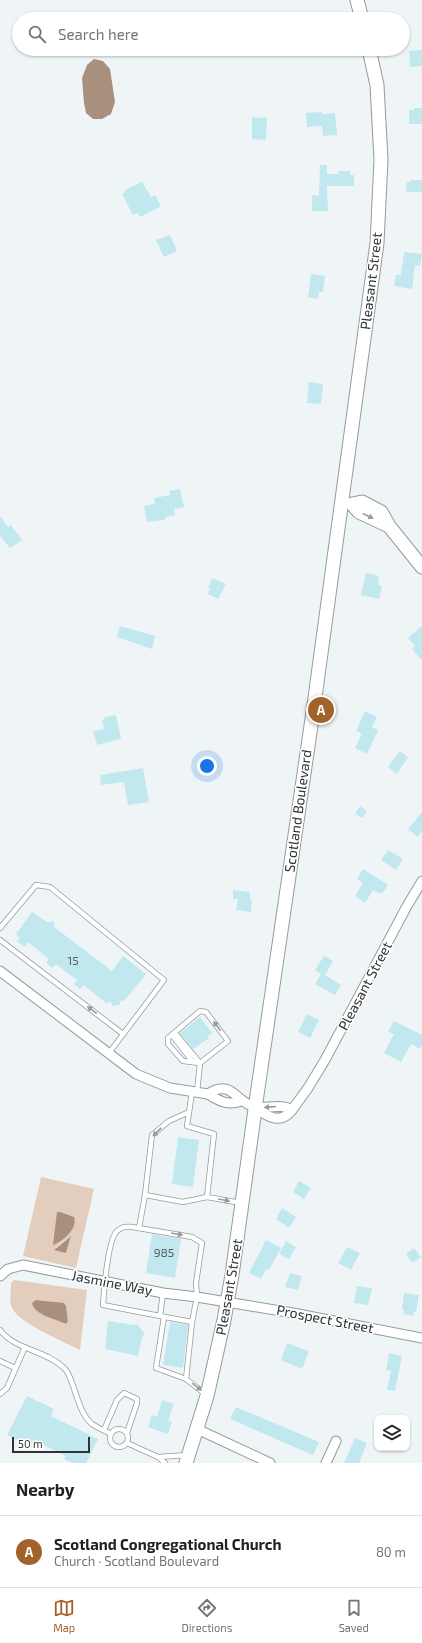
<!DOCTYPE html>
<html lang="en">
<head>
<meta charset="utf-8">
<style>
	body { margin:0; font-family:"Exo 2",sans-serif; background:#f6f6f6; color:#202124 }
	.controls { position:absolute; right:12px; bottom:12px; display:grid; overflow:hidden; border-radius:8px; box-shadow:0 1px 3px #0004 }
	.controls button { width:36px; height:36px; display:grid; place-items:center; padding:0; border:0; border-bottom:1px solid #e0e0e0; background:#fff; color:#202124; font:20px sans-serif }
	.scale { position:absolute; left:12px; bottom:10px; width:78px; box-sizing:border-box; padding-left:4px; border:2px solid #303233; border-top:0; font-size:11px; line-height:14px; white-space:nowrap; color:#303233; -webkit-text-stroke:3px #fff; paint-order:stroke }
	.you { position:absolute; left:207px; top:766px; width:14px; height:14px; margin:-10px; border:3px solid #fff; border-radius:50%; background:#1a73e8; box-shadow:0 0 0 6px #1a73e833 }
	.badge { display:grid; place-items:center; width:26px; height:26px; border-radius:50%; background:#a2632a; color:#fff; font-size:13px; font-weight:700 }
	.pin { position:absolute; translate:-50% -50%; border:2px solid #fff; box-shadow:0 1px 4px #0006 }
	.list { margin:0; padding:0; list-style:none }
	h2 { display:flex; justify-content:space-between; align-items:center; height:52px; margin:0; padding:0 16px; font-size:17px }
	h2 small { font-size:13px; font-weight:400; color:#757577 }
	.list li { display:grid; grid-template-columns:26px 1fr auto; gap:12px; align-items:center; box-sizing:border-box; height:72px; padding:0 16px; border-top:1px solid #e0e0e0 }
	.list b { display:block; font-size:15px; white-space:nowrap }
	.list p { margin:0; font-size:13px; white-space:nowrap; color:#757577 }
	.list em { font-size:13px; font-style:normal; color:#757577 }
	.icon { flex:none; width:22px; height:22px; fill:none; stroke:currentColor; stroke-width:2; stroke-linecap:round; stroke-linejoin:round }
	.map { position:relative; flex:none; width:422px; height:1463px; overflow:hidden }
	.search { position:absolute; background:#fff; box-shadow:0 1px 3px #0004; left:12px; right:12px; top:12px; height:44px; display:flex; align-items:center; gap:10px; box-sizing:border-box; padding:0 14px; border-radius:22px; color:#757577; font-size:15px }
	.sheet { height:124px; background:#fff }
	nav { display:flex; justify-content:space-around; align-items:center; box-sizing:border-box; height:56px; border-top:1px solid #e0e0e0; background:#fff; font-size:11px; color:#757577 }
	nav a { display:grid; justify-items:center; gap:2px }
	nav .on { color:#a2632a }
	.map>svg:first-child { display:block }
	.green { fill:#e3cebd; fill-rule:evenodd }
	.water { fill:#a9907c }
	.building { fill:#c1e8ef }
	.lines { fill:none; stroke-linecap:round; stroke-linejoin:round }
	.lane-casing { stroke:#959b9c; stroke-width:6 }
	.street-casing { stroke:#959b9c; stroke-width:11 }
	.secondary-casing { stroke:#959b9c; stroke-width:15 }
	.lane { stroke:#fff; stroke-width:4.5 }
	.street { stroke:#fff; stroke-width:9 }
	.secondary { stroke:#fff; stroke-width:13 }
	.oneway { fill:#989899 }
	.labels { text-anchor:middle; stroke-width:3; stroke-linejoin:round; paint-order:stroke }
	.number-label { font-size:12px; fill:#546062 }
	.street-label { font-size:14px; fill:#303233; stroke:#fff }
</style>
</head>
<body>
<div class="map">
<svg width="422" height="1463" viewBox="0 0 422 1463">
	<rect width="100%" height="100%" fill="#eff5f7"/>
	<g class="green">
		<path d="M41,1177L94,1189L76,1268L23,1256ZM69,1237H71L66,1253L55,1248Z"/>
		<path d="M14,1280L87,1290L80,1350C63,1341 20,1324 12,1308C9,1301 11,1290 11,1283ZM36,1300L49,1301L66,1306L68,1321L66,1324L37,1311Z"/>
	</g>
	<g class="water">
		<path d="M94,59L103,61L110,69L115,102L111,114L102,119H93L86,113L84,103L82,78L87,65Z"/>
		<path d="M57,1212H60L74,1217C78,1229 63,1241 53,1245Z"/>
		<path d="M71,1236L66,1253L54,1250Z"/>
		<path d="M36,1300L64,1303L66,1306L68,1321L66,1324C56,1319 34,1315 32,1303Z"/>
	</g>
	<g class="building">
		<path d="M422,50V66L410,67L409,51Z"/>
		<path d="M414,108H422V124H409V110H414Z"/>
		<path d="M322,112V114L335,113L337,135L323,136L322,126L307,127L306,113Z"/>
		<path d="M252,117L267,118L266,140L252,139Z"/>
		<path d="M320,165H327V174H338V171H350V175H354V186H327L328,211H312V195L319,196Z"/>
		<path d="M410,180H422V192H406L407,182H410Z"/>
		<path d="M142,182L151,197L155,195L161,206L140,217L138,213L133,215L122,194L126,192L125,190Z"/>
		<path d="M170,235L177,251L164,257L156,240Z"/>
		<path d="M404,252L422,254L420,266L415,265L412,289L394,286L396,275H401Z"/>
		<path d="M311,274L325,276L323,292H319L318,299L308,297Z"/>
		<path d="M309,382L323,384L321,404L307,403Z"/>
		<path d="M180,489L184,507L174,509L175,515L165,517V520L147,522L144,506L155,504L154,498L170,495L169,491Z"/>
		<path d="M0,516L8,527L11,525L22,540L10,548L0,536Z"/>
		<path d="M366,573L379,576L378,585L382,586L379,599L361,595Z"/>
		<path d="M212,578L226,584L218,599L208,594L210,589L208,588Z"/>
		<path d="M120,626L155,636L152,649L117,637Z"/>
		<path d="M422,626V661L412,649L415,646L408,638Z"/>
		<path d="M365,711L377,717L372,727L378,730L367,754L355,748L362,734L356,731Z"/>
		<path d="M116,715L121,739L97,745L93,731L104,729L102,720L105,719L104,717Z"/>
		<path d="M400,751L408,757L397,774L388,767Z"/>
		<path d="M143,768L149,802L128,805L124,782L101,785L100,775Z"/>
		<path d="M360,806L367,811L362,818L355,814Z"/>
		<path d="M422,812V831L418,837L408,829Z"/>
		<path d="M388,850L403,859L396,870L381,860Z"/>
		<path d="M363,869L388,885L383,893L381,892L380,894L373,890L365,903L355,896L363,883L357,879Z"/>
		<path d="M233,890L250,892V900H252L251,912L236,910L238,899H233Z"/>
		<path d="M32,912L47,922L54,921V927L112,971L123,956L146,974L125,1000L120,1001V1005L112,1006L111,1002L106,1003L84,985L80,989L74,984L77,980L56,964L52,968L46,963L49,959L28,942L25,947L17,941L20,938L16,934Z"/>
		<path d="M324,956L333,961L325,975L341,985L335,995L315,984L321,974L315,970Z"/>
		<path d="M307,1014L319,1020L310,1038L298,1032Z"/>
		<path d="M200,1017L212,1033L208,1036L209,1038L193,1049L180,1033Z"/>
		<path d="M394,1021L422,1035V1044L420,1049L411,1044L401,1062L384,1053L394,1034L388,1032Z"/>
		<path d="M178,1137L199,1140L193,1187L172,1184Z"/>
		<path d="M299,1181L311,1188L304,1199L293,1192Z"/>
		<path d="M282,1208L296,1217L289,1228L276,1219Z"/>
		<path d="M152,1234L181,1239L175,1278L146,1273Z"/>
		<path d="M266,1240L281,1248L269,1270L266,1269L261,1279L249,1273Z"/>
		<path d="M286,1241L296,1247L289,1259L279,1254Z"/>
		<path d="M347,1247L360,1253L351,1270L338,1263Z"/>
		<path d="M414,1248L421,1257L412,1263L406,1254Z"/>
		<path d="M290,1273L302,1276L298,1290L285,1287Z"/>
		<path d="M357,1286L372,1288L368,1305L354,1303Z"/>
		<path d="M404,1293L419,1295L416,1312L414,1311L413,1316L403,1314L404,1310L402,1309Z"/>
		<path d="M108,1321L134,1325L137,1324L145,1334L142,1337L138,1356L105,1349Z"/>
		<path d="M170,1322L188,1325L183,1368L163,1365Z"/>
		<path d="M287,1343L309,1351L302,1369L281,1360Z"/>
		<path d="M389,1353L402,1356L395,1391L387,1390L391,1371L386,1370Z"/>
		<path d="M27,1396L54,1409L51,1416L98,1439L86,1463H73L64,1459L66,1456L39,1443L36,1449L7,1435Z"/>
		<path d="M162,1400L174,1404L168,1421L172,1422L168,1434L148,1427L152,1415L157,1417Z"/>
		<path d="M236,1407L319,1442L313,1455L230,1419Z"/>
		<path d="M355,1438L367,1443L359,1463H344Z"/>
	</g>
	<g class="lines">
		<defs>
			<g id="lane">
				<path d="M0,928L36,885L50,887L164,980L109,1053"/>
				<path d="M0,940L123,1034"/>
				<path d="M175,1033L200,1063"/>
				<path d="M172,1035L193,1062"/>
				<path d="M192,1092L187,1126L214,1134L207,1197"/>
				<path d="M197,1092L200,1063L228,1041L206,1012L200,1011L168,1038V1044L183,1061L200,1063"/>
				<path d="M189,1112L169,1121L152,1135L145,1195L183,1202L207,1197L241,1203"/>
				<path d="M139,1228L145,1195"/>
				<path d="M160,1316L192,1322L197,1297L196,1283L202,1243L192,1237L132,1227C126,1226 121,1227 117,1231C108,1240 104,1291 103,1305L160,1316L163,1293"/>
				<path d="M164,1317L156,1368L186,1379L205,1394"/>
				<path d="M0,1330C15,1350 45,1350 63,1367C67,1370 70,1377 72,1383C77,1396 81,1415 92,1424C98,1428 105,1431 111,1434"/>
				<path d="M0,1361L15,1368"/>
				<path d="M186,1379L192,1322"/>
				<path d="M0,1394L7,1388L25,1347"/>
				<circle cx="119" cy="1438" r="9"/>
				<path d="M104,1430L117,1400L124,1393L137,1399V1403L127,1433"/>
				<path d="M127,1443L158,1457"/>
				<path d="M165,1463L158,1457L187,1455"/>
			</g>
			<g id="street">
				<path d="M0,971L136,1074L170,1088L208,1094"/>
				<path d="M241,1101C228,1106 219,1101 208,1094C232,1078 236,1103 255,1107C267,1109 282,1103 292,1110C281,1125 267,1117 255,1107"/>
				<path d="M292,1110L308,1088L325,1060L407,906L422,881"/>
				<path d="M0,1276L8,1269L23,1265L163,1293L197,1297L293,1313L422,1338"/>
				<path d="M197,1429L270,1463"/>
				<path d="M326,1463L336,1441"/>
			</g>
			<g id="secondary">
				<path d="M357,0L362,19"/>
				<path d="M389,526L359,512L352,504L362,502L381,512L389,526L422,567"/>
				<path d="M186,1463L207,1396L224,1320L232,1275L257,1095L313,712L377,243L381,160L377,85L369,49"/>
			</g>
		</defs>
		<use href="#lane" class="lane-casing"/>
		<use href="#street" class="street-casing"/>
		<use href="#secondary" class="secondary-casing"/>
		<use href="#lane" class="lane"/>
		<use href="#street" class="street"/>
		<use href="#secondary" class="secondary"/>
	</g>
	<defs><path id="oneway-solid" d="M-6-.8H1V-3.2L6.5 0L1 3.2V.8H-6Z"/></defs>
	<g class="oneway">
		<use href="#oneway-solid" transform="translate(368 516) rotate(26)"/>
		<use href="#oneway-solid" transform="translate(92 1010) rotate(-143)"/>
		<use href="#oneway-solid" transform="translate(217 1026) rotate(-126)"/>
		<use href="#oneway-solid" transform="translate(270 1107) rotate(175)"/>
		<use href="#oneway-solid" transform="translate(157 1132) rotate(136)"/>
		<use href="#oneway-solid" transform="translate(224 1200) rotate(10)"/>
		<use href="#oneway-solid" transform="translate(177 1234) rotate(10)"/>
		<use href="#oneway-solid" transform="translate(197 1387) rotate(39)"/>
	</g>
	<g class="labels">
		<g class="number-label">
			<text x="73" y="965">15</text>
			<text x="164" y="1257">985</text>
		</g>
		<g class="street-label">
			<text transform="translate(371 281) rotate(-83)" y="5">Pleasant Street</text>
			<text transform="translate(298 811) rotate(-82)" y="5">Scotland Boulevard</text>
			<text transform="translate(365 986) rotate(-62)" y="5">Pleasant Street</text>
			<text transform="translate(112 1283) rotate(11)" y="5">Jasmine Way</text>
			<text transform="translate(229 1287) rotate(-80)" y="5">Pleasant Street</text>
			<text transform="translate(325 1319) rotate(11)" y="5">Prospect Street</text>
		</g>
	</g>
</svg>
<div class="controls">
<button><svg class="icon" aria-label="layers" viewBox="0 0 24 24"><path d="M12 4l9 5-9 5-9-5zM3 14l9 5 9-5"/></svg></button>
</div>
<div class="scale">50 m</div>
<div class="you"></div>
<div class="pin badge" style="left:321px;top:710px">A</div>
<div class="search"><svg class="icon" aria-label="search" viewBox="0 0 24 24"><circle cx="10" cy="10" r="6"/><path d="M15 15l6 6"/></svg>Search here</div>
</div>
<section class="sheet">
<h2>Nearby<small></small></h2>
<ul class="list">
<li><span class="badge">A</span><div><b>Scotland Congregational Church</b><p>Church · Scotland Boulevard</p></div><em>80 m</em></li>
</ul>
</section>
<nav>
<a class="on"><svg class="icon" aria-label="map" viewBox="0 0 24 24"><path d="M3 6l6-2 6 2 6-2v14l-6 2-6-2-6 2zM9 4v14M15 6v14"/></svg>Map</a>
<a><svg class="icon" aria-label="directions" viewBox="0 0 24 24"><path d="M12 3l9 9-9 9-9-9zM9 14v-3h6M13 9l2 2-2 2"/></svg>Directions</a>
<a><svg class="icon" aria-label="saved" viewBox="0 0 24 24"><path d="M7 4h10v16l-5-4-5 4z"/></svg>Saved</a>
</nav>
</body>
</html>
